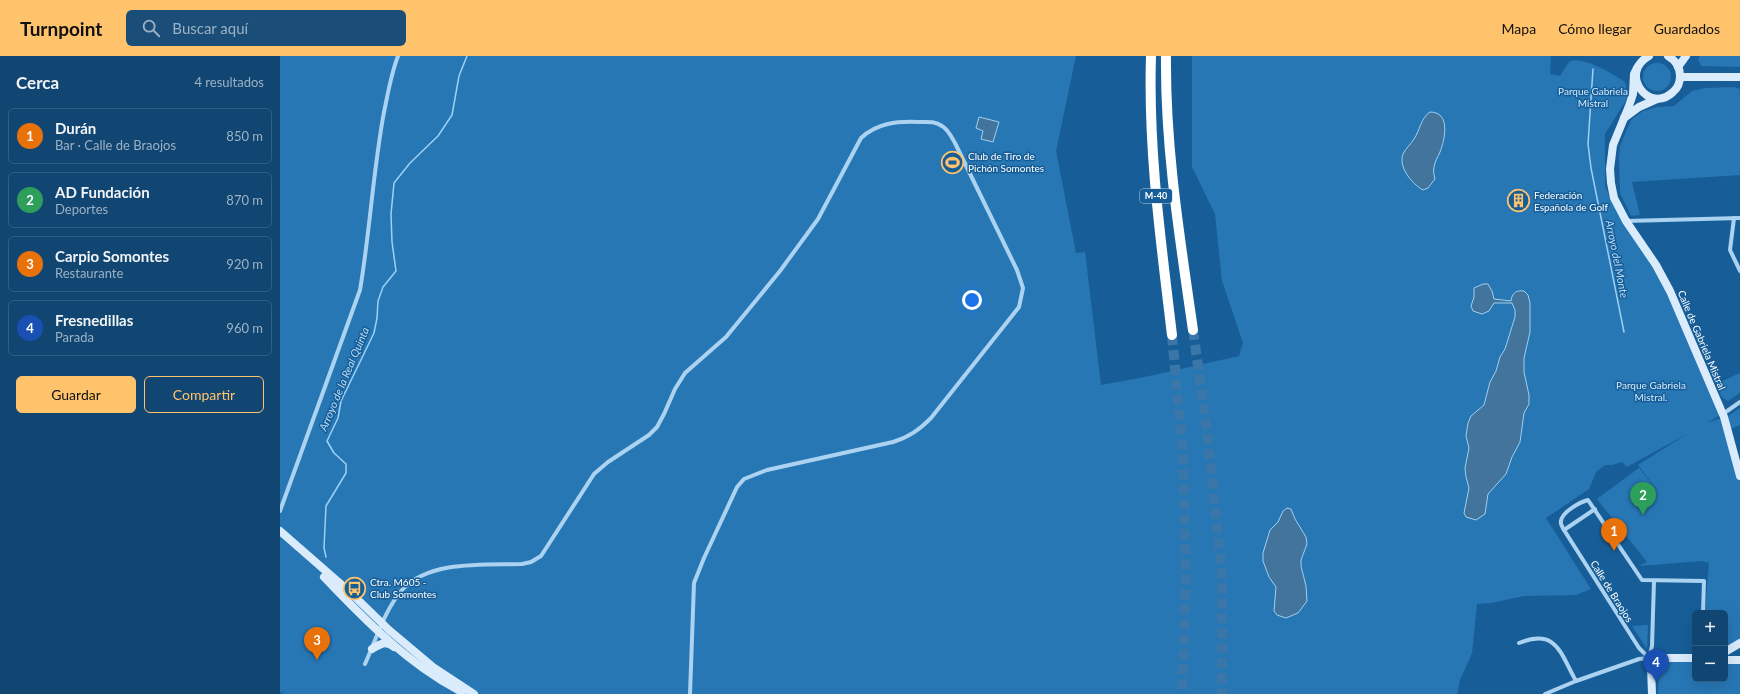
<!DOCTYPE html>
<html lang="es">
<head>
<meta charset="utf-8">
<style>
	body { margin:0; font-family:Lato,sans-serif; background:#1a4d77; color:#f1f3f6 }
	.controls { position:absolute; right:12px; bottom:12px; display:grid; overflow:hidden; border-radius:6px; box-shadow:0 4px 16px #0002 }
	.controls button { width:36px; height:36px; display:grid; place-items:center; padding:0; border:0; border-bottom:1px solid #305e84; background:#114672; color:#f1f3f6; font:20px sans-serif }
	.you { position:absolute; left:692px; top:244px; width:14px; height:14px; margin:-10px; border:3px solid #fff; border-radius:50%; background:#1a73e8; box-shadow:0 0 0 6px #1a73e833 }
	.badge { display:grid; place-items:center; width:26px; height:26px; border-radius:50%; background:#ffc36c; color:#fff; font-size:13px; font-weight:700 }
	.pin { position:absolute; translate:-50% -33px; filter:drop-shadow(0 1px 2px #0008) }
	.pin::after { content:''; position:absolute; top:21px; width:14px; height:12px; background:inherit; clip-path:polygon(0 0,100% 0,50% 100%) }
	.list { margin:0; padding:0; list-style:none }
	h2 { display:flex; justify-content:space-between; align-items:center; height:52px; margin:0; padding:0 16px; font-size:17px }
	h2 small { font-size:13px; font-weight:400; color:#9cb1c4 }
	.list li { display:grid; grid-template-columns:26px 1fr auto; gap:12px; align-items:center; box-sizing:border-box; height:56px; margin:0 8px 8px; padding:0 8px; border:1px solid #305e84; border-radius:6px }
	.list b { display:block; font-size:15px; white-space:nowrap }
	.list p { margin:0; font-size:13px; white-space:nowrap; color:#9cb1c4 }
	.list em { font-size:13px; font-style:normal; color:#9cb1c4 }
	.actions { display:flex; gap:8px; padding:12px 16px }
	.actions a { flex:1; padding:9px 0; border:1px solid #ffc36c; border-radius:6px; text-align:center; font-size:14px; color:#ffc36c }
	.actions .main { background:#ffc36c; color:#111 }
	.icon { flex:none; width:22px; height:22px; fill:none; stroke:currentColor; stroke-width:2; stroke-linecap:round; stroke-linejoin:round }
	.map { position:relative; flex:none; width:1460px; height:638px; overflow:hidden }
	header { display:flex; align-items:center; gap:24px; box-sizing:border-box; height:56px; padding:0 20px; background:#ffc36c; color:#111 }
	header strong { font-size:19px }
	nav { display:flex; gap:22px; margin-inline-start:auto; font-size:14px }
	.search { width:280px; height:36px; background:#1a4d77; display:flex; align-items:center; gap:10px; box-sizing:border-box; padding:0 14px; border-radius:6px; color:#9cb1c4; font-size:15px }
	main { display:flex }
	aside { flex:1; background:#114672 }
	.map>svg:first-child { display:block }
	.green { fill:#2777b5 }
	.water { fill:#42749c; stroke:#9ed0f4 }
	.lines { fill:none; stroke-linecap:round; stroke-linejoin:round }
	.stream { stroke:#9ed0f4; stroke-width:1.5 }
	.highway-tunnel { stroke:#3a76a7; stroke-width:10; stroke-dasharray:10 5; stroke-linecap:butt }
	.street { stroke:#abd3f1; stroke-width:4 }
	.secondary { stroke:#daecfc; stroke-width:8 }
	.highway { stroke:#fff; stroke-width:10 }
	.labels { text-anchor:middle; stroke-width:3; stroke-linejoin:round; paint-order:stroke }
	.shield { fill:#175e98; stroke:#b9cfe0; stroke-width:1 }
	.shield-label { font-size:9px; font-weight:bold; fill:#fff }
	.park-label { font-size:10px; fill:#d3eafc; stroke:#175e98 }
	.poi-label { font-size:10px; fill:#fff; stroke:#175e98; text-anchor:start }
	.street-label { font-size:10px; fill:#fff; stroke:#175e98 }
	.water-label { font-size:11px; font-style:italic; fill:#b8dcf8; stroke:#175e98 }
</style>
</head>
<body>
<header>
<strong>Turnpoint</strong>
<div class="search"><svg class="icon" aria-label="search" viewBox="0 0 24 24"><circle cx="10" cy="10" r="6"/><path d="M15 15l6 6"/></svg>Buscar aquí</div>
<nav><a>Mapa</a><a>Cómo llegar</a><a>Guardados</a></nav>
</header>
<main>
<aside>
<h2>Cerca<small>4 resultados</small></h2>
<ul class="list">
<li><span class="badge" style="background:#e8710a">1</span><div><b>Durán</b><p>Bar · Calle de Braojos</p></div><em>850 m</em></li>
<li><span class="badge" style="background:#2e9e5b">2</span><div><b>AD Fundación</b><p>Deportes</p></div><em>870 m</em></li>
<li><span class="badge" style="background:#e8710a">3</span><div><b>Carpio Somontes</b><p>Restaurante</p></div><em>920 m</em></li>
<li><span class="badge" style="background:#1a4fb4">4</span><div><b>Fresnedillas</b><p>Parada</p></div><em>960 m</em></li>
</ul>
<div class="actions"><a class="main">Guardar</a><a>Compartir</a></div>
</aside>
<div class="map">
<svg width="1460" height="638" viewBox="0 0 1460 638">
	<rect width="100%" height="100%" fill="#175e98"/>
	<g class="green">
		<path d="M0,0H796L776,95L796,197L805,196L821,329L860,322L959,300L963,287L942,225L935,158L912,111V0H1270L1271,1L1270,18L1280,20C1283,16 1286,8 1291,5C1303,0 1335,19 1345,26L1348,41L1325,78V130L1330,142H1337L1376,209L1442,358L1427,367L1444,361L1460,420V584L1445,592V557H1425L1429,507L1422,505L1359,510L1367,506L1317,443L1359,412L1381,439L1358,409L1407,378L1347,411L1342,406L1332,409H1325L1316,416L1309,433L1266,462L1311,533L1296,539L1244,540L1211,547L1197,548L1192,597L1180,624L1177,638H1L5,635L0,637Z"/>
		<path d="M1420,0H1460V11L1421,10L1418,3Z"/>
		<circle cx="1377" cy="21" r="14"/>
		<path d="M1454,31L1460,33V119L1352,126L1360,159L1351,160L1340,137L1339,102L1340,90L1351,64L1363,55L1377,51L1394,50L1412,35L1425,32Z"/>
		<path d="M1460,317V337L1448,345L1442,341L1436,328Z"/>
		<path d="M1460,352V369L1451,373L1448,360Z"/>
		<path d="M1368,569L1367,593L1352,570Z"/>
		<path d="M1379,605H1415V623H1445V605H1460V638H1378Z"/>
	</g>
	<g class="water">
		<path d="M1150,56C1171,56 1165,83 1160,96C1158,101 1155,105 1154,111C1153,115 1154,119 1155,123L1148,132L1143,134C1132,128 1118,111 1123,98C1126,92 1131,88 1134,83C1140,74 1141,62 1150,56Z"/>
		<path d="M699,61L719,66L713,86L701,83L703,75L696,72Z"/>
		<path d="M1203,228H1208L1212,235L1214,243L1231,245C1232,237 1236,234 1244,235L1248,239L1250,247V276L1244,302V316L1249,339V348L1244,357L1240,386L1232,401L1226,418L1208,438L1205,458L1196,464L1186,461L1184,457L1189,432L1186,421L1185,412L1189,392L1186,380L1188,367L1191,360L1204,349L1210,326L1216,315L1220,301L1225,293L1235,261V254L1232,247H1214L1209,255L1202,258L1193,255L1191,250L1194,241V232Z"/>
		<path d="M1007,452L1011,453L1015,463L1026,481L1027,488L1021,504V510L1026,530L1027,545L1018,557L1006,562L997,559L994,555L996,531L989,521L983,505V497L990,474L998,466L1003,455Z"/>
	</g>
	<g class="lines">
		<g class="stream">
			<path d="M1313,13L1308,88L1311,112L1344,276"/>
			<path d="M46,501L44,492L46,450L66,417V408L54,397L47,385L58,362L61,345L94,277L97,262L98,245L103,231L116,215L112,186L111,158L114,127L130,107L158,80L172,59L179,20L187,0"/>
		</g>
		<g class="highway-tunnel">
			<path d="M913,274L927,375L942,519V638"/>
			<path d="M892,279L903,400L906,523L902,638"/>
		</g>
		<g class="street">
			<path d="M1454,162L1450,194L1460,215"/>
			<path d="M1346,165L1460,162"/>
			<path d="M1443,358L1460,346"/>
			<path d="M0,455L80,234C90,175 93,115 104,56C108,37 111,18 118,0"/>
			<path d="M1284,474L1315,453"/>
			<path d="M1239,587C1277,572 1280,597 1296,625"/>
			<path d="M1369,602L1359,592L1284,474C1282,470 1280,468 1281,465C1282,456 1300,446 1308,444L1362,524L1424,525L1423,557"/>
			<path d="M1369,602L1372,590L1374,525"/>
			<path d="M85,608C96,584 104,555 122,534C149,504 205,509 242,508L251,506L261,500L314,418L328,406L369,379L377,371L384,358L395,333L405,317L446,281L500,215L538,163L581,82C597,67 617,65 639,66C647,66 655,65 662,70C668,73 672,82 675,87L737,214L743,232L739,251L651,362C639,374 629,381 613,386L487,414L464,423L457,431L424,502L414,527L410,638"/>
			<path d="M1265,638L1296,625L1359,603L1369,602"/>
		</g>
		<g class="secondary">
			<path d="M1369,0C1338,17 1369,59 1393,36C1398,32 1400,26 1400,20C1400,11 1395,4 1388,0"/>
			<path d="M1398,11L1406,0"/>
			<path d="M1357,12L1354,18L1353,38L1349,50L1333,89L1330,113L1331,127L1334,142L1346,165L1376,209L1390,235L1444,361L1460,420"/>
			<path d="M1400,21H1460"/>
			<path d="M1344,62L1359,51L1377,43"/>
			<path d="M0,475L71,537L109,574L153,611L194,638"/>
			<path d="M44,521C85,564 129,609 182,636"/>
			<path d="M92,593C100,588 106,584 114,591"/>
			<path d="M1445,596L1460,587"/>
			<path d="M1445,604H1460"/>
			<path d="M1372,638L1371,610L1369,602H1415"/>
		</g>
		<g class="highway">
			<path d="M871,0C868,94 881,186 892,279"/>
			<path d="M886,0C885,92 900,183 913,274"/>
		</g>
	</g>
	<defs>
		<symbol id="stadium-ring" viewBox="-11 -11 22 22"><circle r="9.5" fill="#175e98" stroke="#ffc36c" stroke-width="1.5"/><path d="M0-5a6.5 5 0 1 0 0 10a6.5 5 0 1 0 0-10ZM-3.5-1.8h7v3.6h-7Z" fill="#ffc36c"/></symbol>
		<symbol id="building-ring" viewBox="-11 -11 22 22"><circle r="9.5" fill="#175e98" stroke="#ffc36c" stroke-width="1.5"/><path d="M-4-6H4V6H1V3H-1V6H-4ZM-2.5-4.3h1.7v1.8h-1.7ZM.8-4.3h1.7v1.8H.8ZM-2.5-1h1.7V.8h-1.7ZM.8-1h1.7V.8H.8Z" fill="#ffc36c"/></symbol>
		<symbol id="bus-ring" viewBox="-11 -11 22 22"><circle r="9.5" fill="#175e98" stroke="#ffc36c" stroke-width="1.5"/><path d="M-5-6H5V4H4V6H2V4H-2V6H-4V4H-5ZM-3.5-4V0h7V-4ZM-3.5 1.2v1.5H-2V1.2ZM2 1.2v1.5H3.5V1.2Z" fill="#ffc36c"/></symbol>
	</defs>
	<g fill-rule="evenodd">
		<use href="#stadium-ring" x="660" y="94" width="25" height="25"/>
		<use href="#building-ring" x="1226" y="132" width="25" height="25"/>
		<use href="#bus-ring" x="62" y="520" width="25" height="25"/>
	</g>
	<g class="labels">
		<rect class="shield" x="860" y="133" width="32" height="14" rx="3"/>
		<g class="shield-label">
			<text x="876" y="143">M-40</text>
		</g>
		<g class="park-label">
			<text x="1313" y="39">Parque Gabriela<tspan x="1313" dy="12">Mistral</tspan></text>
			<text x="1371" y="333">Parque Gabriela<tspan x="1371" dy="12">Mistral.</tspan></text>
		</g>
		<g class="poi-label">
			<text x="688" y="104">Club de Tiro de<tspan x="688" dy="12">Pichón Somontes</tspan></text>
			<text x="1254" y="143">Federación<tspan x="1254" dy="12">Española de Golf</tspan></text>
			<text x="90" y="530">Ctra. M605 -<tspan x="90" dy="12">Club Somontes</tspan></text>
		</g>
		<g class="street-label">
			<text transform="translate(1422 284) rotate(67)" y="4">Calle de Gabriela Mistral</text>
			<text transform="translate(1332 535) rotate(58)" y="4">Calle de Braojos</text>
		</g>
		<g class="water-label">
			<text transform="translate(1337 203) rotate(79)" y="4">Arroyo del Monte</text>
			<text transform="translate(64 323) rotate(-67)" y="4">Arroyo de la Real Quinta</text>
		</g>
	</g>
</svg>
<div class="controls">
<button>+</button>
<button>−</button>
</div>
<div class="you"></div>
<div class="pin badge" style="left:1334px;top:495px;background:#e8710a">1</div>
<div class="pin badge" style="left:1363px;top:459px;background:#2e9e5b">2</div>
<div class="pin badge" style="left:37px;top:604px;background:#e8710a">3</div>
<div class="pin badge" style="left:1376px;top:626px;background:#1a4fb4">4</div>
</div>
</main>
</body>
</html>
